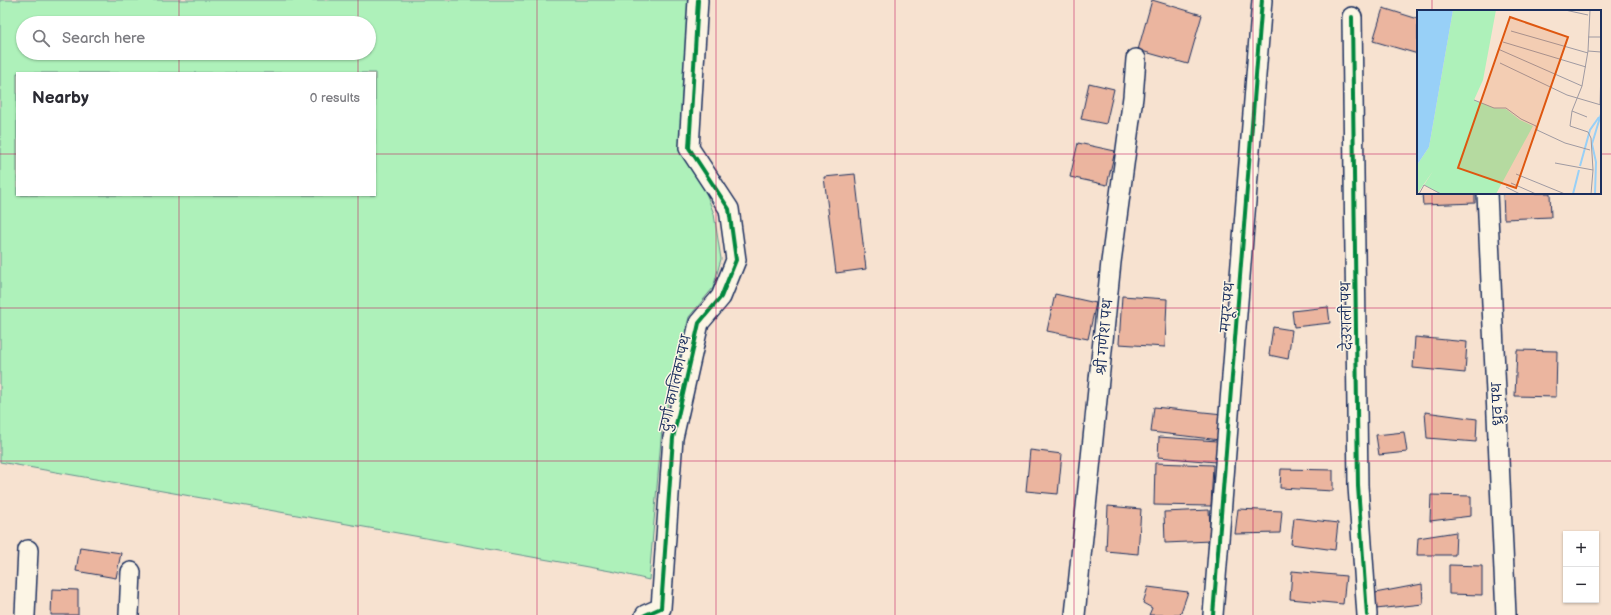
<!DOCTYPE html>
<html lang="en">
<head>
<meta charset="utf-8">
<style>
	body { margin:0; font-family:"Balsamiq Sans","Playpen Sans Deva",sans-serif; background:#f2f2f3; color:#2b2b33 }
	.controls { position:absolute; right:12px; bottom:12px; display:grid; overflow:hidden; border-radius:0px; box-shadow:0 1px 3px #0004 }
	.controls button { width:36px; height:36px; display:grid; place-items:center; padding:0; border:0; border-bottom:1px solid #e1e1e2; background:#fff; color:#2b2b33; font:20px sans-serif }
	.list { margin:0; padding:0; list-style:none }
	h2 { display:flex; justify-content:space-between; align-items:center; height:52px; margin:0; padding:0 16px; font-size:17px }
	h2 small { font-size:13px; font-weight:400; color:#7c7c81 }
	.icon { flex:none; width:22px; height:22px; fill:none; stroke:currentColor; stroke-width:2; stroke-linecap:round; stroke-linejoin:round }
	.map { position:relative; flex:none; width:1611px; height:615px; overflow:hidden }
	.search { position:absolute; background:#fff; box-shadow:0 1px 3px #0004; left:16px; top:16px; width:360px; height:44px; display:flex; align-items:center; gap:10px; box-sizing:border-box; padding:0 14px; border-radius:22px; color:#7c7c81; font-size:15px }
	.panel { position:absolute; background:#fff; box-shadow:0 1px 3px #0004; left:16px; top:72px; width:360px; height:124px; border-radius:0px }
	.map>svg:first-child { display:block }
	.green { fill:#aef1ba; stroke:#64908c; fill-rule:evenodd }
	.building { fill:#ebb59f; stroke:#1b2f5e }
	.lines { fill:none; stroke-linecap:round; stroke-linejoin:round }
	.minor-casing { stroke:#1b2f5e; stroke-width:22 }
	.minor { stroke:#fcf5e5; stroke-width:19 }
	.cycleway-casing { stroke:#fcf5e5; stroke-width:6 }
	.cycleway { stroke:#00873e; stroke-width:4 }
	.grid { fill:none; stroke:#c2185b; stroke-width:1; stroke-opacity:0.55 }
	.labels { text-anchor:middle; stroke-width:3; stroke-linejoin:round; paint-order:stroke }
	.street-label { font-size:13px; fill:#1b2f5e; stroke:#fcf5e5 }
	.inset-river { fill:none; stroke:#98d0f7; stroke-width:2 }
	.inset-road { fill:none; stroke:#9f9aa2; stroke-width:1 }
	.view { fill:#de5710; fill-opacity:0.15; stroke:#de5710; stroke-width:2 }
	.inset-edge { fill:none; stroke:#1b2f5e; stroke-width:2 }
</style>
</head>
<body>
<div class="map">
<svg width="1611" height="615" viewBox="0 0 1611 615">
	<rect width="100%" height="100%" fill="#f7e2d0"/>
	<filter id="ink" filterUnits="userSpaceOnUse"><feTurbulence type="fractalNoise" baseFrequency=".025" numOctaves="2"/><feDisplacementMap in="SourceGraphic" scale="8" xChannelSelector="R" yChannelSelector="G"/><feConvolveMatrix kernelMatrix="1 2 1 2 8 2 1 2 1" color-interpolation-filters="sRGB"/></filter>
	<g filter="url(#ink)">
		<path class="green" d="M0,0H698L689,148L714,214L721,259L713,288L689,317L662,428L649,580L616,572L0,462ZM23,23H369V53H23ZM17,73H375V195H17Z"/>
		<g class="building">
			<path d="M1152,0L1202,15L1188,64L1138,50Z"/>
			<path d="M1383,8L1418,19V54L1373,41Z"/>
			<path d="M1089,83L1114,89L1106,124L1081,119Z"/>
			<path d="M1078,143L1115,151L1107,185L1070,177Z"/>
			<path d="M855,174L866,269L836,273L824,177Z"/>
			<path d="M1422,193H1475V203L1423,205Z"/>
			<path d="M1503,193H1550L1551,217L1504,219Z"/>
			<path d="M1055,294L1096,303L1088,339L1047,331Z"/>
			<path d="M1122,296L1167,299L1165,347L1119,344Z"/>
			<path d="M1328,307L1330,323L1294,327L1292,311Z"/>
			<path d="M1273,327L1292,330L1288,359L1269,355Z"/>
			<path d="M1415,337L1467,342L1465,373L1413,368Z"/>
			<path d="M1517,350L1557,351L1556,397L1515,396Z"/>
			<path d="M1154,407L1223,414L1220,440L1151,432Z"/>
			<path d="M1425,412L1477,419L1476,442L1427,438Z"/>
			<path d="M1404,432L1407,452L1379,455L1376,435Z"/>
			<path d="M1159,437L1217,441L1216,462L1158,457Z"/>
			<path d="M1030,450L1062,454L1058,494L1026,491Z"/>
			<path d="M1155,463L1213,465L1211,506L1154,505Z"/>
			<path d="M1281,469L1333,470V491L1280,488Z"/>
			<path d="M1431,495L1471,496V516L1430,521Z"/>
			<path d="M1108,506L1141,509L1138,554L1106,551Z"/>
			<path d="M1238,509L1282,511L1280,533L1235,534Z"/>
			<path d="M1209,510L1211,541L1165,543L1164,512Z"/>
			<path d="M1294,518L1338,523L1335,550L1291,544Z"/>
			<path d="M1456,532L1455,555H1417L1418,538Z"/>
			<path d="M80,547L121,553L116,578L76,571Z"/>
			<path d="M1449,565L1482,566V595L1449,594Z"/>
			<path d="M1292,571L1346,576L1343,604L1290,599Z"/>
			<path d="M1422,584L1423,604L1376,609L1375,593Z"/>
			<path d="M1148,587L1188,592L1180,615H1149L1152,608L1143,603Z"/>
			<path d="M52,589L78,590V615H51Z"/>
		</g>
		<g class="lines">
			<defs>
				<g id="minor">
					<path d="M1352,17L1358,486L1367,615"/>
					<path d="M1487,193L1506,615"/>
					<path d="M25,615L28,550"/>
					<path d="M129,615L131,572"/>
					<path d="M645,615L661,608L673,438L699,323L721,297L736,260L729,209L689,148L698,0"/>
					<path d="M1075,615L1111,262L1133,97L1136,59"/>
					<path d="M1213,615L1262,0"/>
				</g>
			</defs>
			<use href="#minor" class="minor-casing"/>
			<use href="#minor" class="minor"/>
			<defs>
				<g id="cycleway">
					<path d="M1352,17L1358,486L1367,615"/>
					<path d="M645,615L661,608L673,438L699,323L721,297L736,260L729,209L689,148L698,0"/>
					<path d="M1213,615L1262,0"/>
				</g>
			</defs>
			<use href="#cycleway" class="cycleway-casing"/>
			<use href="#cycleway" class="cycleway"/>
		</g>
	</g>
	<path class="grid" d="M179,0V23M358,0V23M537,0V615M716,0V615M895,0V615M1074,0V615M1253,0V615M1432,0V11M179,53V73M358,53V73M0,154H17M375,154H1418M1600,154H1611M1432,193V615M179,195V615M358,195V615M0,308H1611M0,461H1611"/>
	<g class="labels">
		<g class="street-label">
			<text transform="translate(1227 307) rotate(-85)" y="5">मयूर पथ</text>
			<text transform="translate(1346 316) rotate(-91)" y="5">देउराली पथ</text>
			<text transform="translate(1104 337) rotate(-85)" y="5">श्री गणेश पथ</text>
			<text transform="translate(675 383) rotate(-77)" y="5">दुर्गा कालिका पथ</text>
			<text transform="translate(1497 404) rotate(-93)" y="5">ध्रुव पथ</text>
		</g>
	</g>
	<g transform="translate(1417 10)">
		<rect width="184" height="184" fill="#f7e2d0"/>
		<path d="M36,0H79L66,70L57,90L77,98L89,99L103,110L116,116L79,184H24L7,175L16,161L0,184V155L12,137Z" fill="#aef1ba"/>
		<path d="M1,0H36L12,137L0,155Z" fill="#98d0f7"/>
		<path class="inset-river" d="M163,156L173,120L182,107M156,184L162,160M178,184L179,152L175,134L184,104"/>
		<path class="inset-road" d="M148,0L171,5M173,0L171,41L165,76L155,101L153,116L171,122L174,128L176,160L174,184M94,21L171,43M171,27H184M86,32L169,57M81,39L165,76M171,41L184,42M83,53L150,85L184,95M57,90L77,98H89L104,109L119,116L120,120L148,133L173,140M183,95L184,58M155,101L170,107M138,153L176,160M99,164L148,184M94,173L119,184M89,177L103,184M2,184L7,175L24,184"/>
		<path class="view" d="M93,7L151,27L99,178L41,158Z"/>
		<rect width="184" height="184" class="inset-edge"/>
	</g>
</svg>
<div class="controls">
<button>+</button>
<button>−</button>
</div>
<div class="search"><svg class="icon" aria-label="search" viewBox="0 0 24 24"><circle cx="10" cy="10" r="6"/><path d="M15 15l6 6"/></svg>Search here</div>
<section class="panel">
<h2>Nearby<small>0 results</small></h2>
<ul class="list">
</ul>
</section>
</div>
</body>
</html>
